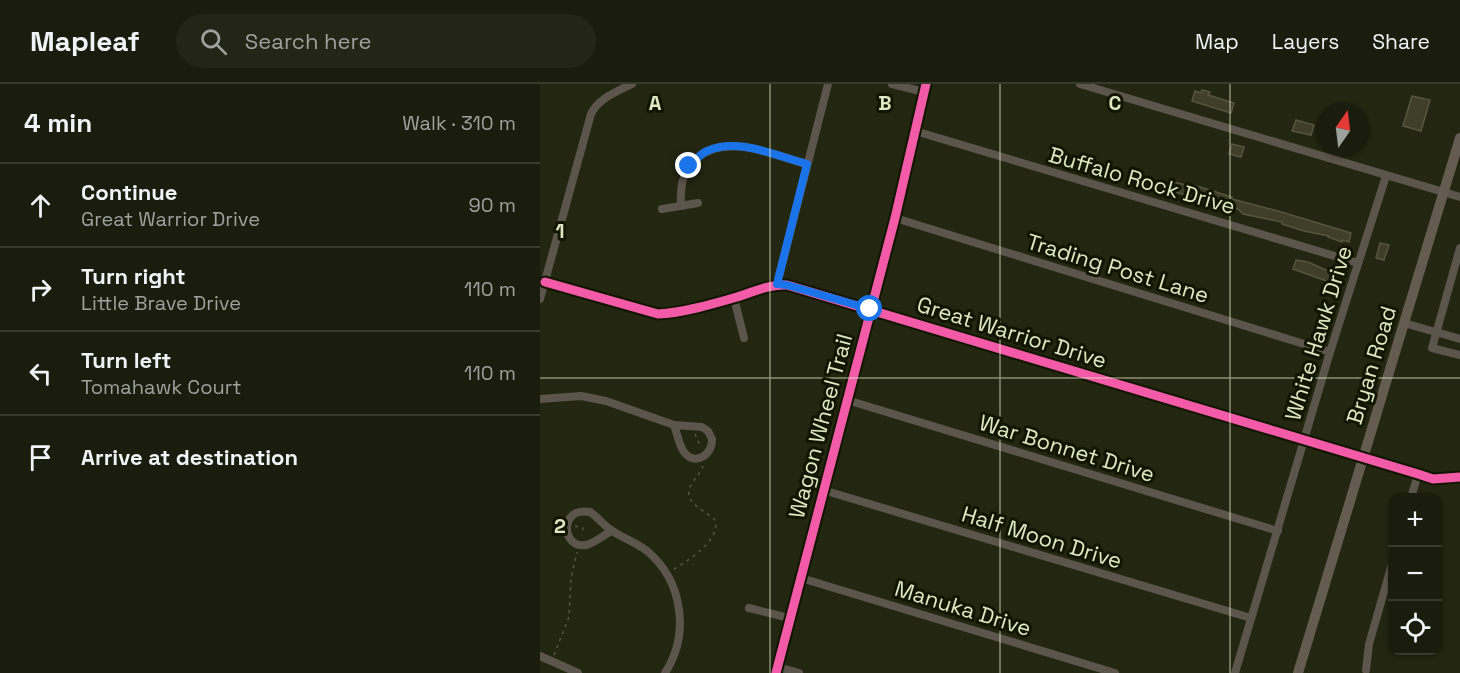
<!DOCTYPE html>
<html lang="en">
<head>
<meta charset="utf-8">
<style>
	body { margin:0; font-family:"Space Grotesk",sans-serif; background:#232516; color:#f1f3f6 }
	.controls { position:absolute; right:18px; bottom:18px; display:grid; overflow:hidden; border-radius:12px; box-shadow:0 2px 4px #0004 }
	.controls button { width:54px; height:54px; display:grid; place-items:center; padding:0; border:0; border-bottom:2px solid #383a2e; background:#1a1c0d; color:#f1f3f6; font:30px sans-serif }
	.compass { position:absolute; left:776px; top:18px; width:54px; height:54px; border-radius:50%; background:#1a1c0d; box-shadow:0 2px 4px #0004; rotate:14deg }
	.stop { position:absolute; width:18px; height:18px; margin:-14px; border:4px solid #1a73e8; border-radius:50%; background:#fff }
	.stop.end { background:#1a73e8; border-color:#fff; box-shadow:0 2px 6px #0008 }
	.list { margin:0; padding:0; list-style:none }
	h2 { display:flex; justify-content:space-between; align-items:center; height:78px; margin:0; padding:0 24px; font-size:26px }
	h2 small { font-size:20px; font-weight:400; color:#9fa19d }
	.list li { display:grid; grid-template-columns:39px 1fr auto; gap:18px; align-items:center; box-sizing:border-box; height:84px; padding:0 24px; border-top:2px solid #383a2e }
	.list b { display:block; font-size:22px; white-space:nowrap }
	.list p { margin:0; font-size:20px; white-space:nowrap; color:#9fa19d }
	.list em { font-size:20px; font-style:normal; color:#9fa19d }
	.icon { flex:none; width:33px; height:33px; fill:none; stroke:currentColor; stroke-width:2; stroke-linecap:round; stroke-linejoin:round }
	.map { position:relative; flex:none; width:920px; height:589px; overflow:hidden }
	header { display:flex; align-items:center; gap:36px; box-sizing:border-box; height:84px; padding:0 30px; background:#1a1c0d; border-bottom:2px solid #383a2e }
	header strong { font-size:28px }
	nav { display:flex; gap:33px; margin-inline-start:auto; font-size:21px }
	.search { width:420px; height:54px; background:#232516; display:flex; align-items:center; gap:15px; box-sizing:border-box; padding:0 21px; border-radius:33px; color:#9fa19d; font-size:22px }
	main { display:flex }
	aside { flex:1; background:#1a1c0d }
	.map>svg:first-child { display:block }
	.building { fill:#3e3e29; stroke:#57553e; stroke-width:1.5 }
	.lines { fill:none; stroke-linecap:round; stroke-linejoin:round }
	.path { stroke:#5a564c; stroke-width:1.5; stroke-dasharray:3 4.5; stroke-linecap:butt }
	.minor { stroke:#5c554c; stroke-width:8 }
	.major { stroke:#645c50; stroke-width:10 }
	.cycleway-casing { stroke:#121600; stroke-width:13 }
	.cycleway { stroke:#f35aa7; stroke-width:9 }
	.route { stroke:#1a73e8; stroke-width:8 }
	.grid { fill:none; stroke:#e0e7c5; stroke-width:1.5; stroke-opacity:0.55 }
	.labels { text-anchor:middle; stroke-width:6; stroke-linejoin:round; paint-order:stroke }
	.street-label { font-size:22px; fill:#e0e7c5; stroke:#121600 }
	.grid-label { font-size:20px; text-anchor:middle; font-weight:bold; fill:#e0e7c5; stroke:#121600; stroke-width:6; stroke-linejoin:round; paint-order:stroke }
</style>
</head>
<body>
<header>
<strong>Mapleaf</strong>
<div class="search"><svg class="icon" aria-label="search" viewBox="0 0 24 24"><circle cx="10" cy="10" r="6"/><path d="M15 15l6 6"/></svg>Search here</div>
<nav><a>Map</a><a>Layers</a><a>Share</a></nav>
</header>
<main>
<aside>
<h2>4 min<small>Walk · 310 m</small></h2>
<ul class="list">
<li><svg class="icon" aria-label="ahead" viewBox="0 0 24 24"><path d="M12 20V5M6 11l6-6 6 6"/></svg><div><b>Continue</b><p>Great Warrior Drive</p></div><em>90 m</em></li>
<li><svg class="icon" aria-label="right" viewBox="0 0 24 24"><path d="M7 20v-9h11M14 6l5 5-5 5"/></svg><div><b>Turn right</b><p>Little Brave Drive</p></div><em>110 m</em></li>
<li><svg class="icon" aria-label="left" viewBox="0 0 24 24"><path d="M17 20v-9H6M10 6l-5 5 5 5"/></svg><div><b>Turn left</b><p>Tomahawk Court</p></div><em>110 m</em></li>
<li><svg class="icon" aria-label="arrive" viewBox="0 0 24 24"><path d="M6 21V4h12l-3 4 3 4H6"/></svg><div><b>Arrive at destination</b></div></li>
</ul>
</aside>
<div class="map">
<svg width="920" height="589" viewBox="0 0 920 589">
	<rect width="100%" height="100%" fill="#232611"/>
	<g class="building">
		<path d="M662,6L670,8L668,11L694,19L691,29L652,17L655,7L661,9Z"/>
		<path d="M872,12L890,16L881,47L863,42Z"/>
		<path d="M756,36L774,41L771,51L752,47Z"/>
		<path d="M692,60L704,63L701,73L689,70Z"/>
		<path d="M630,97L654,103V101L692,113V115L738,127L811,149L809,158L802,156V158L788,153L789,152L764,147L742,140V138L703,130L698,125L627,106Z"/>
		<path d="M840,159L849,161L844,176L836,174Z"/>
		<path d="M756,176L768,178L797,191L795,200L753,185Z"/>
	</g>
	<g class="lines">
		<g class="path">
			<path d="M155,350L161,364"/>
			<path d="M35,442L43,444L42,451"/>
			<path d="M134,485C149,476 181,456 175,436C167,427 143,420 150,403C154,395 160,390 163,382"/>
			<path d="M14,571L29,533L31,494L37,468"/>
		</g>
		<g class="minor">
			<path d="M352,0L384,8"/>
			<path d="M540,0L920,113"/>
			<path d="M375,47L818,179"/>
			<path d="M141,122C140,102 142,89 156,75C186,48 233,71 267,80"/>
			<path d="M122,125L158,119"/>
			<path d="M355,134L790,268"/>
			<path d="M920,164L892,264L920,271"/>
			<path d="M5,198L118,230C142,229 173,220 197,213C213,208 230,200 247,201L878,390L893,395L920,393"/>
			<path d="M237,200L288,0"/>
			<path d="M194,214L204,254"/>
			<path d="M0,215L51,30C59,14 76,8 92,0"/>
			<path d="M864,239L920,255"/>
			<path d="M0,315L41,312L66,317L134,341L162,343L168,347L172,355C173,370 155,383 144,368C139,361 137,349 134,341"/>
			<path d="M307,316L738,447"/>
			<path d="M283,406L711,534"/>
			<path d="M871,414L878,390"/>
			<path d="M71,447C64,451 55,459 46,461C21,465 19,422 50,428C58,433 63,441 71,446C82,454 96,458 107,467C143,497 150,550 125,589"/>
			<path d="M261,494L575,589"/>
			<path d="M209,524L249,534"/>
			<path d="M0,572L38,589"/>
			<path d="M238,583L259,589"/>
			<path d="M826,586L829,560L852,480"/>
			<path d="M236,589L355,134L386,0"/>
			<path d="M695,589L790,268L846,92"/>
		</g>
		<path class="major" d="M758,589L920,54"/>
		<defs>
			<g id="cycleway">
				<path d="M5,198L118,230C142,229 173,220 197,213C213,208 230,200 247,201L878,390L893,395L920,393"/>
				<path d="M236,589L355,134L386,0"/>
			</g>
		</defs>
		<use href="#cycleway" class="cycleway-casing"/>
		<use href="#cycleway" class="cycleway"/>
	</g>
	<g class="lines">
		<path class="route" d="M149,82C155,77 160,70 167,67C198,53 236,72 267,80L237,200L247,201L330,225"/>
	</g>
	<path class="grid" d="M230,0V589M460,0V589M690,0V589M0,294H920"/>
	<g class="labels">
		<g class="street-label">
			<text transform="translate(602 96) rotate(16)" y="8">Buffalo Rock Drive</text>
			<text transform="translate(578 184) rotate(17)" y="8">Trading Post Lane</text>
			<text transform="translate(472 248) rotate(17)" y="8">Great Warrior Drive</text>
			<text transform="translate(778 249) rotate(-73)" y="8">White Hawk Drive</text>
			<text transform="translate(831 281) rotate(-73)" y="8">Bryan Road</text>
			<text transform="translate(280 342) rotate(-75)" y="8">Wagon Wheel Trail</text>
			<text transform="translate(527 364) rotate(17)" y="8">War Bonnet Drive</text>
			<text transform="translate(502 453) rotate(17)" y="8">Half Moon Drive</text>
			<text transform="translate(423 524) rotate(17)" y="8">Manuka Drive</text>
		</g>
	</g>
	<g class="grid-label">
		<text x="115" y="26">A</text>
		<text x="345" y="26">B</text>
		<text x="575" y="26">C</text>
		<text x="20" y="154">1</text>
		<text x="20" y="449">2</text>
	</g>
</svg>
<div class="controls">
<button>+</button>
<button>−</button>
<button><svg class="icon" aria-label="locate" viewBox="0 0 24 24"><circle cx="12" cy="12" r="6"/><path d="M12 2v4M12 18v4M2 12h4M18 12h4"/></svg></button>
</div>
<svg class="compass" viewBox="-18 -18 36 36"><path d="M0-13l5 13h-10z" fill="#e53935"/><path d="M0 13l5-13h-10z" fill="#9fa19d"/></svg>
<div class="stop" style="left:330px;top:225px"></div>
<div class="stop end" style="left:149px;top:82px"></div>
</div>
</main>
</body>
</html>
